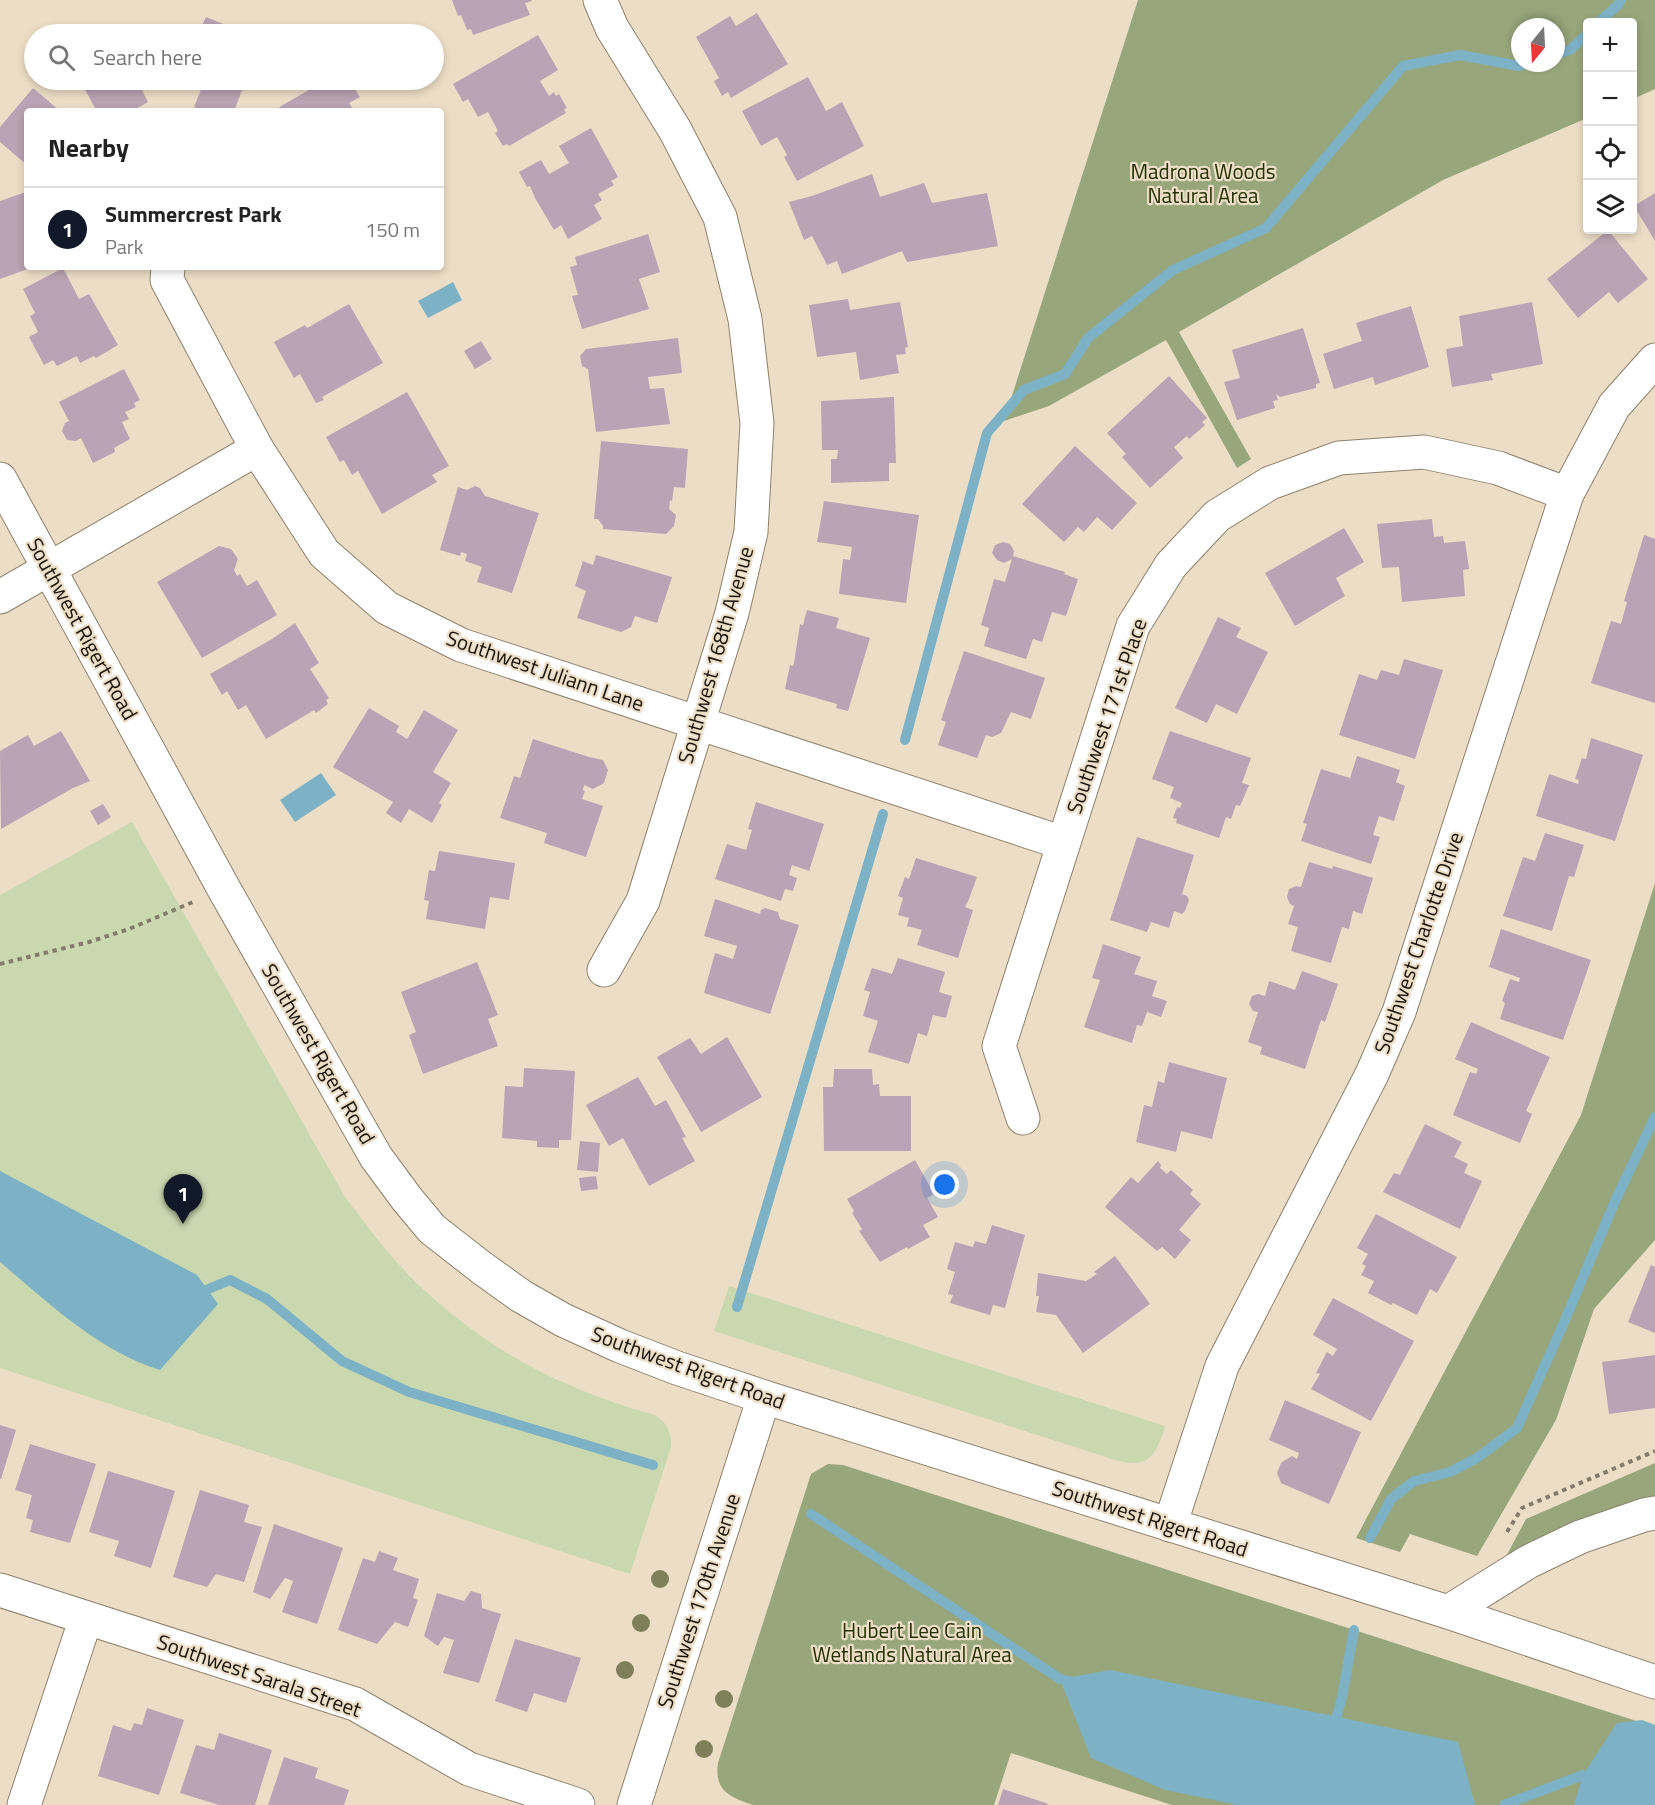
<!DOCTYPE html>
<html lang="en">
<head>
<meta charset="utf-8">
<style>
	body { margin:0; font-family:"Titillium Web",sans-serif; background:#f2f2f2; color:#222 }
	.controls { position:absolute; right:18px; top:18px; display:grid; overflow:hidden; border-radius:6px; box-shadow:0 3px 9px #0003 }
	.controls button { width:54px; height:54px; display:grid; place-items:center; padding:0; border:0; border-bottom:2px solid #e0e0e0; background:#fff; color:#222; font:30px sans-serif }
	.compass { position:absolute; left:1511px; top:18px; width:54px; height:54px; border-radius:50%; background:#fff; box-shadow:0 3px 9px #0003; rotate:198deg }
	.you { position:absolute; left:945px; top:1185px; width:21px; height:21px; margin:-15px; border:4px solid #fff; border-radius:50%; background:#1a73e8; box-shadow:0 0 0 9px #1a73e833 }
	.badge { display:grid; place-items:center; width:39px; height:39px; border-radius:50%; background:#111827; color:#fff; font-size:20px; font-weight:700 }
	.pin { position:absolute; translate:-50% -50px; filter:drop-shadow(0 2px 3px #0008) }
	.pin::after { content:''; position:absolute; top:32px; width:21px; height:18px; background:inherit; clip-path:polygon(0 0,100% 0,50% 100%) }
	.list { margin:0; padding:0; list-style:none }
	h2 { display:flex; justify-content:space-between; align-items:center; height:78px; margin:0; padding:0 24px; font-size:26px }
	h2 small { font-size:20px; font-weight:400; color:#767676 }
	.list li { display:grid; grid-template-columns:39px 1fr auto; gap:18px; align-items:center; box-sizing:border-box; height:84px; padding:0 24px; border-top:2px solid #e0e0e0 }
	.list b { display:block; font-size:22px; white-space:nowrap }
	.list p { margin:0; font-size:20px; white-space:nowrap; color:#767676 }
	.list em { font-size:20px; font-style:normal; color:#767676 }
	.icon { flex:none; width:33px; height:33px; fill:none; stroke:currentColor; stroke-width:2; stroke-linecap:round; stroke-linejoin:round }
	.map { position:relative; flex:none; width:1655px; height:1805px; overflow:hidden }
	.search { position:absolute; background:#fff; box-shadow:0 3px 9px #0003; left:24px; top:24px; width:420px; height:66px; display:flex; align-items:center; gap:15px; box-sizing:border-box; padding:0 21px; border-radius:33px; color:#767676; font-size:22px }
	.panel { position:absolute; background:#fff; box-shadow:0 3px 9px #0003; left:24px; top:108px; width:420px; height:162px; border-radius:6px }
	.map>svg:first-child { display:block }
	.green { fill:#cad8af }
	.forest { fill:#98a67b; fill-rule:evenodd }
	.water { fill:#7db1c5 }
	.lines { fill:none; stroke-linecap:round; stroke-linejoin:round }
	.stream { stroke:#7db1c5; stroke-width:10 }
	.building { fill:#baa3b4 }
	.minor-casing { stroke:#8e826c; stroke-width:35 }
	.major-casing { stroke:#8e826c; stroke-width:35 }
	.path { stroke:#847b6b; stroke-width:4; stroke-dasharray:4.5 4.5; stroke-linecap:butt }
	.minor { stroke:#fff; stroke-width:33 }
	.major { stroke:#fff; stroke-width:33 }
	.tree { fill:#7f7f59 }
	.labels { text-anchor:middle; stroke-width:4.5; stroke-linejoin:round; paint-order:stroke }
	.park-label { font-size:21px; fill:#253100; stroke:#ecdec6 }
	.street-label { font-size:21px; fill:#17130a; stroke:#ecdec6 }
</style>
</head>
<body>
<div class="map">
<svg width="1655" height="1805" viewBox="0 0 1655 1805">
	<rect width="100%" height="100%" fill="#ecdec6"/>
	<g class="green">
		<path d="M132,822L345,1197C359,1215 372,1233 387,1251C434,1307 501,1356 569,1385C597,1397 626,1407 655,1415C667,1423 672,1432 671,1447L630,1574L0,1368V895Z"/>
		<path d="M729,1286L1165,1426C1156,1456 1149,1469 1115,1460L714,1331Z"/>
	</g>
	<g class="forest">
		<path d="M1138,0H1655V89L1633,99L1632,22H1588L1587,118L1443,180L1179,332L1251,459L1237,468L1166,340L1049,406L1004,421ZM1520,27H1556V63H1520Z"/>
		<path d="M1655,883V1240L1594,1309L1556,1420L1477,1556L1410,1534L1400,1552L1356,1538L1581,1115Z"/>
		<path d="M1655,1463V1502L1502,1564L1526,1519Z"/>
		<path d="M828,1464L843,1465L1655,1727V1805H1172L1011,1753L994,1805H753C729,1797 714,1790 718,1763L811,1474Z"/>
	</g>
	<g class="water">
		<path d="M453,282L462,300L428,318L418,301Z"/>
		<path d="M321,773L336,795L295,822L280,800Z"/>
		<path d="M0,1171L197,1275L218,1304L160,1370C97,1350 50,1304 0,1262Z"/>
		<path d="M1110,1670L1458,1742L1475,1805H1238L1165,1790L1091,1758L1060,1679Z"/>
		<path d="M1642,1720L1655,1725V1805H1574L1583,1775L1617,1723Z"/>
	</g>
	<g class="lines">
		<g class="stream">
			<path d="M1599,22L1618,5L1621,0"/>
			<path d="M1556,54L1570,50L1588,33"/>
			<path d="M905,740L987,433L1024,390L1065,374L1088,338L1173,270L1266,228L1403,66L1460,55L1519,66L1529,63"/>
			<path d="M194,1295L230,1280L267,1299L342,1361L409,1392L653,1465"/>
			<path d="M737,1307L883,814"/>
			<path d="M811,1514L1060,1679L1073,1682"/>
			<path d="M1370,1538L1391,1499L1414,1481L1450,1472L1477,1458L1517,1428L1562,1327L1616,1199L1655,1117"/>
			<path d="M1333,1730L1342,1697L1354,1630"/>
			<path d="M1504,1805L1583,1775L1596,1780"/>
		</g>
	</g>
	<g class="building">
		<path d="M452,0H531L532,1L525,3L530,15L473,35L471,29L467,30L461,15L458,16Z"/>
		<path d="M757,13L788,64L731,98L728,92L722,96L714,81L719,78L696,37L730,16L736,26Z"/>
		<path d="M206,17L248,34H198Z"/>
		<path d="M128,24L134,34H108Z"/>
		<path d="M538,35L558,70L540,81L549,96L554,92L556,96L559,94L567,108L564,109L566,113L509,146L507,144L503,146L495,133L498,131L488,112L478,117L468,99L463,102L453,84Z"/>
		<path d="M808,77L826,111L842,102L864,146L797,181L784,157L787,155L777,137L761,146L742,111Z"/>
		<path d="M80,80H143L138,82L148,102L132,111H101L100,109L96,110Z"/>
		<path d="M205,80H246L234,111H205L194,107Z"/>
		<path d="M326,80H334L337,84L345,80H349L360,97L349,103L354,111H277L276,109Z"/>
		<path d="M33,88L60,111H27V165L0,142V127Z"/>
		<path d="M591,128L618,177L611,181L614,185L598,194L602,200L594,205L602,219L568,239L561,225L554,230L535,198L530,186L527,187L519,172L541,160L549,174L569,163L559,146Z"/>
		<path d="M872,174L880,197L924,183L932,203L987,193L998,246L907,262L902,251L842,274L837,261L827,265L812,236L804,240L789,202L812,196Z"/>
		<path d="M26,192L27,267H33L0,279V201Z"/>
		<path d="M1655,193V241L1634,206Z"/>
		<path d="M1608,230L1648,279L1618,303L1609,292L1578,318L1547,279Z"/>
		<path d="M648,234L660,272L639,279L649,309L582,329L572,296L578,295L570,267L577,265L575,257Z"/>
		<path d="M63,268L79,299L89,294L118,345L96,358L94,356L80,363L77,356L57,366L53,360L44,365L29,337L38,332L30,316L35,313L23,289Z"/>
		<path d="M848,299L850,310L900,302L908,347L905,348L906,354L896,355L899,373L860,380L856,352L817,357L809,305Z"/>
		<path d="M1532,302L1543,364L1491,374L1493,380L1452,387L1446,349L1463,346L1459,316Z"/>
		<path d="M349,304L383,363L322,397L324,400L316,403L300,374L294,378L274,342L305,325L307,328Z"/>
		<path d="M1411,306L1429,367L1375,385L1373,377L1334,389L1323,354L1362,341L1356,323Z"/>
		<path d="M1303,328L1320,383L1316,384V388L1280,397L1276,394L1278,400L1273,401L1275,408L1237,420L1224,382L1240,378L1232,350Z"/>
		<path d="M678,338L682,373L648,377L650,389L664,388L670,424L596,432L588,369L582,366L580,356L586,349Z"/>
		<path d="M481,341L492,359L475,369L464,351Z"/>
		<path d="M124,369L140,400L134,403L136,407L125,412L129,419L122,422L130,439L114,448L115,452L93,463L81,438L76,441L67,440L62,431L65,423L69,421L59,402Z"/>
		<path d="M1169,376L1207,418L1202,422L1205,425L1189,439L1187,436L1174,447L1183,458L1150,488L1122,457L1126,454L1107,433Z"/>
		<path d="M407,392L449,466L432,475L437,482L382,514L358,471L352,475L344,460L340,462L326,437Z"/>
		<path d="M894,397L896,463H889V481L831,483V459H837L838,450H822L821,401Z"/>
		<path d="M601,441L688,449L685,488L674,487L672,501L670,500L669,509L676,515L674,526L666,534L603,529V526L598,519H594Z"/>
		<path d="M1075,446L1137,503L1112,530L1097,517L1084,532L1078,527L1064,542L1022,504Z"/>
		<path d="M475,486L480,488L485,496L539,513L512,593L477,582L482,567L465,561L467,554L461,552L460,556L440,550L458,487L467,490Z"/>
		<path d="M824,501L919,515L906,603L839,594L843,559L850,560L852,547L817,542Z"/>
		<path d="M1432,519L1434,537L1443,536L1444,543L1465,541L1469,569L1463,570L1465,596L1402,602L1399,567L1382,568L1377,524Z"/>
		<path d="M1344,528L1364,562L1336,578L1345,596L1295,626L1265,573Z"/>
		<path d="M1644,535L1655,539V703L1591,683L1611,621L1621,624L1627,602L1624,601Z"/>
		<path d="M1003,542L1010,544L1014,551L1013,556L1065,572L1064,574L1078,579L1066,616L1052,612L1042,642L1033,639L1026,659L984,646L989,628L981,625L994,579L1005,582L1012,559L1004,563L997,560L992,553L995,545Z"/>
		<path d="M219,546L231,549L238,559L234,570L237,576L240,574L247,586L257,580L277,615L202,658L157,582Z"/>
		<path d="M596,555L672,577L657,623L635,616L631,627L621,632L577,618L586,591L575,586L583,561L593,565Z"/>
		<path d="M807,610L839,618L836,628L870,638L848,711L836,708L837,704L785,689L790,665L793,666L794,663L800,624L803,625Z"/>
		<path d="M1218,617L1241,628L1236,637L1268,652L1237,714L1216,704L1207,723L1175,708Z"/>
		<path d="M295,623L319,663L310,669L329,698L326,700L328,704L316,713L314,710L266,739L246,705L238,710L227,691L222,695L210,674L272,639Z"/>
		<path d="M964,651L1045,678L1031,719L1011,712L1001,733L992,737L986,735L977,758L938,745L946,722L941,720Z"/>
		<path d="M1404,659L1443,670L1415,759L1339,735L1359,674L1377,680L1381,670L1399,675Z"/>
		<path d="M369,708L399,726L396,732L407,739L424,710L458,730L433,772L451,783L439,803L442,805L432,823L409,809L401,823L386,813L393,802L333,767Z"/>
		<path d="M61,731L90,781L73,788L1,829L0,751L28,735L34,746Z"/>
		<path d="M1170,731L1251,758L1242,783L1249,785L1240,806L1236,805L1231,819L1226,817L1219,838L1176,823L1177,819L1173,818L1177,807L1180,808L1182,803L1170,798L1174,787L1152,779Z"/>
		<path d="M1591,738L1643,755L1615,841L1536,816L1549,774L1578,784L1579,780L1575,779L1582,758L1586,759Z"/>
		<path d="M533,739L589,757L603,760L608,770L604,783L593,789L584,785L583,790L585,791L582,799L603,806L586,857L544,843L547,833L500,818L514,776L520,778Z"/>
		<path d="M1357,756L1400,770L1396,782L1405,786L1394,821L1379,816L1373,835L1380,837L1371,864L1301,841L1307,824L1303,823L1321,769L1350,778Z"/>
		<path d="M756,802L824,824L809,871L792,865L789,875L797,878L793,891L785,889L781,901L715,879L727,844L746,850L752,830L748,829Z"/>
		<path d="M103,804L111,817L98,825L90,811Z"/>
		<path d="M1545,833L1584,845L1574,877L1569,876L1552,931L1503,916L1523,857L1535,861Z"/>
		<path d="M1137,837L1194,855L1182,894L1187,896L1189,900L1185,911L1182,914L1174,911L1169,928L1151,922L1147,932L1110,920Z"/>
		<path d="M439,851L515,863L509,900L490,897L485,929L426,919L429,901L424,900L429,870L435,871Z"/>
		<path d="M916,858L977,877L969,899L965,907L973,910L958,958L917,945L922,930L907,926L909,918L898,915L903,898L898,896L905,877L909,879Z"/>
		<path d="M1309,862L1332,869L1333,866L1373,878L1362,914L1353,911L1349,929L1342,927L1331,963L1291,951L1298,927L1288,924L1294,906L1290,904L1287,897L1289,889L1296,886L1301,887Z"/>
		<path d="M715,899L760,914L761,910L765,908L778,912L780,919L799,925L770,1014L704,993L715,953L733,959L737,946L704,936Z"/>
		<path d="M1501,929L1591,960L1563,1040L1500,1019L1505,1003L1502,1001L1510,979L1519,982L1520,978L1489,967Z"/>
		<path d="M1103,944L1141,957L1134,974L1157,981L1152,996L1167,1001L1161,1017L1147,1012L1142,1026L1137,1025L1132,1043L1084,1027L1100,980L1092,978Z"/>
		<path d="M898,958L945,972L939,992L952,996L946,1018L933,1015L927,1036L918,1033L909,1064L868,1052L878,1021L863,1016L870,992L864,990L872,968L892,974Z"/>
		<path d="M477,962L498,1015L488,1019L498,1046L423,1074L409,1035L416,1032L401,992Z"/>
		<path d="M1302,971L1338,984L1325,1022L1321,1020L1305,1069L1260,1054L1262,1047L1248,1042L1258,1012L1253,1011L1249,1004L1252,996L1258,994L1265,996L1269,981L1295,990Z"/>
		<path d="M1471,1022L1550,1057L1526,1111L1532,1114L1520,1143L1453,1115L1470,1072L1476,1074L1478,1069L1455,1059Z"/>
		<path d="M727,1037L762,1097L701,1132L657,1057L690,1038L701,1054Z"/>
		<path d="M1169,1062L1227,1078L1212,1139L1181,1131L1176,1152L1136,1142L1144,1105L1152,1107L1158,1081L1164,1083Z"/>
		<path d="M524,1068L575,1071L571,1140H559V1148L537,1147V1141L502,1138L505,1086L523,1087Z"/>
		<path d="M834,1069H872L873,1085L879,1084L880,1096H911V1151H824L823,1087H833Z"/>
		<path d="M638,1077L655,1106L666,1100L686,1137L682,1138L695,1161L649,1186L623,1138L609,1146L586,1105Z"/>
		<path d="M1425,1124L1462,1142L1454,1157L1468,1164L1464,1173L1482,1181L1460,1229L1383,1192L1394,1173L1400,1175Z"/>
		<path d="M580,1141L600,1143L598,1172L577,1170Z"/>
		<path d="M915,1160L934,1194L927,1198L938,1217L923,1225L930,1237L908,1249L907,1247L880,1262L859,1231L862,1229L852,1213L854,1211L847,1199Z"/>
		<path d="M1158,1161L1161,1165L1160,1168L1167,1174L1171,1170L1193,1190L1190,1194L1201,1204L1179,1230L1191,1240L1175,1259L1162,1247L1157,1251L1105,1207L1131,1177L1138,1183Z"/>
		<path d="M596,1176L598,1189L581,1191L579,1178Z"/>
		<path d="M1376,1214L1457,1257L1437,1293L1430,1289L1417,1315L1393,1303L1391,1305L1368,1293L1374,1281L1361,1275L1366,1266L1362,1264L1368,1254L1357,1248Z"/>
		<path d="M992,1225L1025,1235L1005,1308L993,1305L990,1315L950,1303L953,1295L948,1294L955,1272L947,1269L955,1242L973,1247L975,1241L986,1244Z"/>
		<path d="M1115,1256L1150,1304L1083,1353L1056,1315L1036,1312L1039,1296H1036L1038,1273L1086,1281L1097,1274L1094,1272Z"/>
		<path d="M1651,1265L1655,1267V1333L1628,1322Z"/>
		<path d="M1333,1298L1414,1341L1371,1421L1311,1389L1320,1374L1316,1373L1327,1352L1333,1356L1337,1349L1313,1335Z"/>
		<path d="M1655,1355V1408L1609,1414L1602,1362Z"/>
		<path d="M1285,1400L1361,1432L1329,1504L1281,1483L1277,1473L1281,1463L1292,1456L1297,1459L1299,1453L1269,1440Z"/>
		<path d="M0,1425L16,1430L1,1479H0Z"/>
		<path d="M30,1444L96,1464L70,1543L30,1532L33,1520L26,1518L32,1495L15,1490Z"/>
		<path d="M108,1471L175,1491L151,1568L114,1556L119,1541L89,1532Z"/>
		<path d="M200,1490L249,1505L244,1522L262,1527L244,1582L216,1574L207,1587L173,1577Z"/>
		<path d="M274,1524L343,1548L317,1624L282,1612L293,1581L285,1578L270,1599L253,1592Z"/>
		<path d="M379,1551L398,1558L393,1570L419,1579L413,1598L418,1600L408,1627L395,1622L377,1644L338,1630L363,1558L375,1562Z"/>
		<path d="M471,1591L481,1594L482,1608L501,1614L479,1683L443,1673L454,1640L444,1637L438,1646L424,1636L437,1593L464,1601Z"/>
		<path d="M515,1639L581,1658L566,1703L534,1693L527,1712L495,1701Z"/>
		<path d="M147,1708L184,1720L159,1795L98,1776L113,1725L131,1731L134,1723L142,1725Z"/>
		<path d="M219,1733L272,1750L255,1805H219L180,1793L196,1745L214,1750Z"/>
		<path d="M284,1757L318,1768L315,1778L349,1790L344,1805H268Z"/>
		<path d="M1003,1789L1046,1803L1049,1805H998Z"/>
	</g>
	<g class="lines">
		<defs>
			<g id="minor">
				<path d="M600,0L612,28L675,130L720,217L745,319L757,423L751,532L732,613L643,901L604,970"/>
				<path d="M168,267L167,280L257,449L324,553L387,608L461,645L1063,843"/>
				<path d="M0,479L224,889L376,1157L407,1199L432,1229L482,1268L521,1296L563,1320L620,1346L677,1368L764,1397"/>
				<path d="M0,597L257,449"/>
				<path d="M1023,1118L999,1046L1133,626L1171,565L1217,516L1270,483L1339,458L1424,452L1498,468L1567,494"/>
				<path d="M1170,1525L1222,1366L1372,1074L1399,1012L1567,494L1614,406L1655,360"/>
				<path d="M0,1590L355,1704L469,1769L578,1805"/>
				<path d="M1448,1612L1528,1562L1580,1537L1644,1515L1655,1513"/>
				<path d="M24,1805L86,1618"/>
			</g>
			<path id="major" d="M634,1805L764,1397L1448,1612L1655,1682"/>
		</defs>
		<use href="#minor" class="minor-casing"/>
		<use href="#major" class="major-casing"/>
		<g class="path">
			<path d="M0,964L89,942L129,929L193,902"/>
			<path d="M1507,1532L1522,1508L1655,1451"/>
		</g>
		<use href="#minor" class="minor"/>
		<use href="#major" class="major"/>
	</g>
	<g class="tree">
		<circle cx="660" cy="1579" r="9"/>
		<circle cx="641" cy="1623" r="9"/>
		<circle cx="625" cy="1670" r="9"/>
		<circle cx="724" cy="1699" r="9"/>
		<circle cx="704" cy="1749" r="9"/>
	</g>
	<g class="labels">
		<g class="park-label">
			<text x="1203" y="179">Madrona Woods<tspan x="1203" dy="24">Natural Area</tspan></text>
			<text x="912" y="1638">Hubert Lee Cain<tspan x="912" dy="24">Wetlands Natural Area</tspan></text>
		</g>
		<g class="street-label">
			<text transform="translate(82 629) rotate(61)" y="7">Southwest Rigert Road</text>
			<text transform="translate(716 655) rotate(-74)" y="7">Southwest 168th Avenue</text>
			<text transform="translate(545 671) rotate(19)" y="7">Southwest Juliann Lane</text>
			<text transform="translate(1107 716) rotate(-71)" y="7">Southwest 171st Place</text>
			<text transform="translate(1419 943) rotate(-71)" y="7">Southwest Charlotte Drive</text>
			<text transform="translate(318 1054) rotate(60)" y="7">Southwest Rigert Road</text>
			<text transform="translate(688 1368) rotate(20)" y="7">Southwest Rigert Road</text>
			<text transform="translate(1150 1519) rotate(18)" y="7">Southwest Rigert Road</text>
			<text transform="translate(699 1601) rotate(-72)" y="7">Southwest 170th Avenue</text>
			<text transform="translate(259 1676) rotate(19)" y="7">Southwest Sarala Street</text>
		</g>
	</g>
</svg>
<div class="controls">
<button>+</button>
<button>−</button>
<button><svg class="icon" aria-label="locate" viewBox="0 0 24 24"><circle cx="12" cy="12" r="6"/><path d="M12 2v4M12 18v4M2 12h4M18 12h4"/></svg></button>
<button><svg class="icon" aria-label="layers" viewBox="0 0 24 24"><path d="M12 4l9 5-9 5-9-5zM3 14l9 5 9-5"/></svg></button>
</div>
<svg class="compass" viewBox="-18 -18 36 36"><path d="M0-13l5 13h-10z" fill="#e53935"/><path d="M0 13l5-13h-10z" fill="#767676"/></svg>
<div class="you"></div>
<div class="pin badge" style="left:183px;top:1224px">1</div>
<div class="search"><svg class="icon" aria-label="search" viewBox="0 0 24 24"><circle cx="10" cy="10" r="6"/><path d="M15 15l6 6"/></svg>Search here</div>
<section class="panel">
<h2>Nearby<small></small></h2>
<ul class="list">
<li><span class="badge">1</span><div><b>Summercrest Park</b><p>Park</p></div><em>150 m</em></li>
</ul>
</section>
</div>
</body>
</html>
